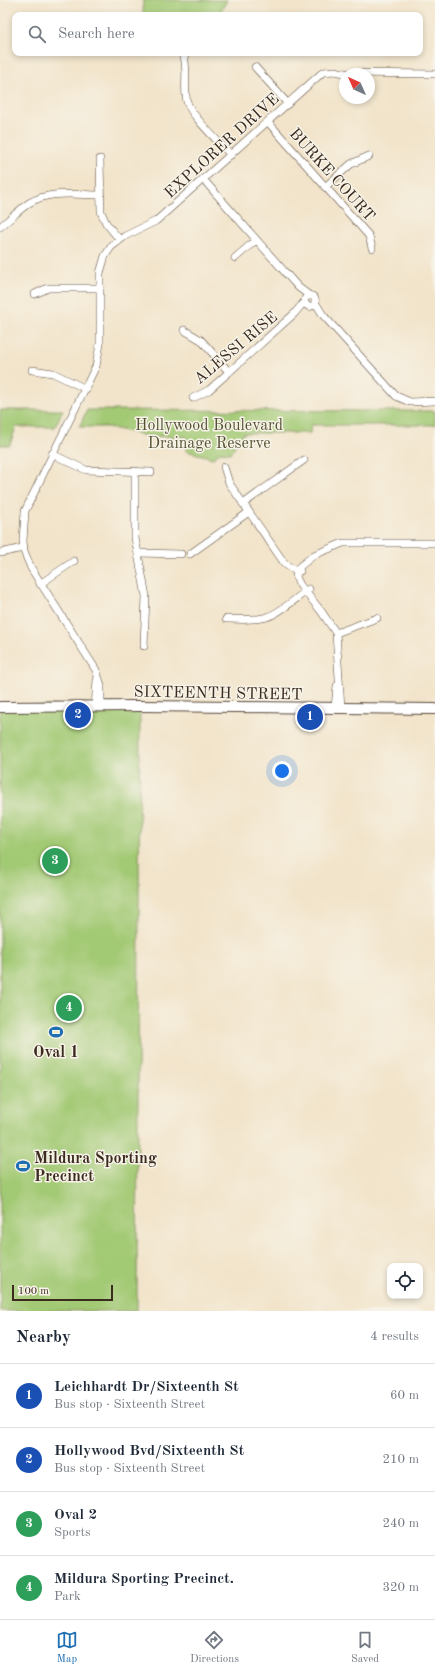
<!DOCTYPE html>
<html lang="en">
<head>
<meta charset="utf-8">
<style>
	body { margin:0; font-family:"Old Standard TT",serif; background:#f6f6f7; color:#1f2937 }
	.controls { position:absolute; right:12px; bottom:12px; display:grid; overflow:hidden; border-radius:8px; box-shadow:0 2px 6px #0003 }
	.controls button { width:36px; height:36px; display:grid; place-items:center; padding:0; border:0; border-bottom:1px solid #e0e1e3; background:#fff; color:#1f2937; font:20px sans-serif }
	.compass { position:absolute; left:339px; top:68px; width:36px; height:36px; border-radius:50%; background:#fff; box-shadow:0 2px 6px #0003; rotate:315deg }
	.scale { position:absolute; left:12px; bottom:10px; width:101px; box-sizing:border-box; padding-left:4px; border:2px solid #3b2a1e; border-top:0; font-size:11px; line-height:14px; white-space:nowrap; color:#3b2a1e; -webkit-text-stroke:3px #f7f3e8; paint-order:stroke }
	.you { position:absolute; left:282px; top:771px; width:14px; height:14px; margin:-10px; border:3px solid #fff; border-radius:50%; background:#1a73e8; box-shadow:0 0 0 6px #1a73e833 }
	.badge { display:grid; place-items:center; width:26px; height:26px; border-radius:50%; background:#1f6fb2; color:#fff; font-size:13px; font-weight:700 }
	.pin { position:absolute; translate:-50% -50%; border:2px solid #fff; box-shadow:0 1px 4px #0006 }
	.list { margin:0; padding:0; list-style:none }
	h2 { display:flex; justify-content:space-between; align-items:center; height:52px; margin:0; padding:0 16px; font-size:17px }
	h2 small { font-size:13px; font-weight:400; color:#747a83 }
	.list li { display:grid; grid-template-columns:26px 1fr auto; gap:12px; align-items:center; box-sizing:border-box; height:64px; padding:0 16px; border-top:1px solid #e0e1e3 }
	.list b { display:block; font-size:15px; white-space:nowrap }
	.list p { margin:0; font-size:13px; white-space:nowrap; color:#747a83 }
	.list em { font-size:13px; font-style:normal; color:#747a83 }
	.icon { flex:none; width:22px; height:22px; fill:none; stroke:currentColor; stroke-width:2; stroke-linecap:round; stroke-linejoin:round }
	.map { position:relative; flex:none; width:435px; height:1311px; overflow:hidden }
	.search { position:absolute; background:#fff; box-shadow:0 2px 6px #0003; left:12px; right:12px; top:12px; height:44px; display:flex; align-items:center; gap:10px; box-sizing:border-box; padding:0 14px; border-radius:8px; color:#747a83; font-size:15px }
	.sheet { height:308px; background:#fff }
	nav { display:flex; justify-content:space-around; align-items:center; box-sizing:border-box; height:56px; border-top:1px solid #e0e1e3; background:#fff; font-size:11px; color:#747a83 }
	nav a { display:grid; justify-items:center; gap:2px }
	nav .on { color:#1f6fb2 }
	.map>svg:first-child { display:block }
	.green { fill:#a2c973; stroke:#6e7a48 }
	.lines { fill:none; stroke-linecap:round; stroke-linejoin:round }
	.street-casing { stroke:#564638; stroke-width:8 }
	.secondary-casing { stroke:#564638; stroke-width:12 }
	.street { stroke:#fff; stroke-width:7 }
	.secondary { stroke:#fff; stroke-width:10 }
	.labels { text-anchor:middle; stroke-width:3; stroke-linejoin:round; paint-order:stroke }
	.street-label { font-size:16px; fill:#3b2a1e; stroke:#f7f3e8 }
	.park-label { font-size:16px; fill:#555233; stroke:#f7f3e8 }
	.poi-label { font-size:16px; font-weight:bold; fill:#3b2a1e; stroke:#f7f3e8 }
</style>
</head>
<body>
<div class="map">
<svg width="435" height="1311" viewBox="0 0 435 1311">
	<rect width="100%" height="100%" fill="#f7f3e8"/>
	<filter id="ink" filterUnits="userSpaceOnUse"><feTurbulence type="fractalNoise" baseFrequency=".025" numOctaves="2"/><feDisplacementMap in="SourceGraphic" scale="8" xChannelSelector="R" yChannelSelector="G"/><feConvolveMatrix kernelMatrix="1 2 1 2 8 2 1 2 1" color-interpolation-filters="sRGB"/></filter>
	<filter id="wash" filterUnits="userSpaceOnUse"><feTurbulence type="fractalNoise" baseFrequency=".012" numOctaves="4" result="noise"/><feDisplacementMap in="SourceGraphic" scale="16" xChannelSelector="R" yChannelSelector="G"/><feGaussianBlur stdDeviation="0.9" result="paint"/><feColorMatrix in="noise" values="0 0 0 0 0 0 0 0 0 0 0 0 0 0 0 0 0 1.4 0 .05"/><feComposite in="paint" operator="in"/></filter>
	<g filter="url(#wash)">
		<rect width="100%" height="100%" fill="#f2e4ca"/>
		<g class="green">
			<path d="M143,0H227L219,15H143Z"/>
			<path d="M0,410H63L55,427H16L10,445H0Z"/>
			<path d="M87,410L435,411V425H311L310,433H244L230,453L220,452L213,458L186,451V437L147,436L108,427H79Z"/>
			<path d="M0,706H140L137,1311H0Z"/>
		</g>
	</g>
	<g filter="url(#ink)">
		<g class="lines">
			<defs>
				<g id="street">
					<path d="M183,53C189,69 183,86 187,102C191,116 220,143 231,155"/>
					<path d="M255,67L288,104"/>
					<path d="M268,122L369,236L372,248"/>
					<path d="M100,159L101,212L106,223L119,239"/>
					<path d="M203,179L298,287L310,296"/>
					<path d="M325,187L351,164L369,156"/>
					<path d="M0,227C10,219 19,210 29,203C50,190 77,195 100,195"/>
					<path d="M235,258L256,240"/>
					<path d="M35,294L48,288H100"/>
					<circle cx="310" cy="301" r="5.5"/>
					<path d="M315,302L323,315L396,396L410,402L435,401"/>
					<path d="M184,330L201,340L229,372"/>
					<path d="M32,370L53,373L86,389"/>
					<path d="M193,398L209,390L294,314L304,302"/>
					<path d="M52,454L86,470L151,472"/>
					<path d="M224,467L229,483L285,564L297,572L300,571"/>
					<path d="M135,471V538L146,596L144,646"/>
					<path d="M243,504L304,460"/>
					<path d="M0,553L23,548"/>
					<path d="M138,553L181,554"/>
					<path d="M190,554L249,512"/>
					<path d="M40,584L74,561"/>
					<path d="M226,619C239,619 254,621 267,617C282,612 296,598 309,589"/>
					<path d="M336,633L377,618"/>
					<path d="M101,706V685L96,670L31,568L24,551L23,541L25,511L96,366L100,344V273L105,256L111,247L125,236L156,221L323,72L334,71L345,73L435,74"/>
					<path d="M95,707L97,680"/>
					<path d="M335,708L337,686"/>
					<path d="M341,708L336,633L321,611L300,585L296,577L298,568L314,555L343,543H435"/>
				</g>
				<path id="secondary" d="M0,707L140,706L435,709"/>
			</defs>
			<use href="#street" class="street-casing"/>
			<use href="#secondary" class="secondary-casing"/>
			<use href="#street" class="street"/>
			<use href="#secondary" class="secondary"/>
		</g>
	</g>
	<defs>
		<symbol id="stadium-bare" viewBox="-9 -9 18 18"><path d="M0-5a6.5 5 0 1 0 0 10a6.5 5 0 1 0 0-10ZM-3.5-1.8h7v3.6h-7Z" fill="#1f6fb2" stroke="#f7f3e8" stroke-width="2.5" paint-order="stroke"/></symbol>
	</defs>
	<g fill-rule="evenodd">
		<use href="#stadium-bare" x="46" y="1022" width="20" height="20"/>
		<use href="#stadium-bare" x="13" y="1156" width="20" height="20"/>
	</g>
	<g class="labels">
		<g class="street-label">
			<text transform="translate(221 145) rotate(-42)" y="6">EXPLORER DRIVE</text>
			<text transform="translate(333 174) rotate(48)" y="6">BURKE COURT</text>
			<text transform="translate(235 347) rotate(-40)" y="6">ALESSI RISE</text>
			<text transform="translate(218 692) rotate(1)" y="6">SIXTEENTH STREET</text>
		</g>
		<g class="park-label">
			<text x="209" y="430">Hollywood Boulevard<tspan x="209" dy="18">Drainage Reserve</tspan></text>
		</g>
		<g class="poi-label">
			<text x="56" y="1057">Oval 1</text>
			<text x="34" y="1163" text-anchor="start">Mildura Sporting<tspan x="34" dy="18">Precinct</tspan></text>
		</g>
	</g>
</svg>
<div class="controls">
<button><svg class="icon" aria-label="locate" viewBox="0 0 24 24"><circle cx="12" cy="12" r="6"/><path d="M12 2v4M12 18v4M2 12h4M18 12h4"/></svg></button>
</div>
<svg class="compass" viewBox="-18 -18 36 36"><path d="M0-13l5 13h-10z" fill="#e53935"/><path d="M0 13l5-13h-10z" fill="#747a83"/></svg>
<div class="scale">100 m</div>
<div class="you"></div>
<div class="pin badge" style="left:310px;top:717px;background:#1a4fb4">1</div>
<div class="pin badge" style="left:78px;top:715px;background:#1a4fb4">2</div>
<div class="pin badge" style="left:55px;top:861px;background:#2e9e5b">3</div>
<div class="pin badge" style="left:69px;top:1008px;background:#2e9e5b">4</div>
<div class="search"><svg class="icon" aria-label="search" viewBox="0 0 24 24"><circle cx="10" cy="10" r="6"/><path d="M15 15l6 6"/></svg>Search here</div>
</div>
<section class="sheet">
<h2>Nearby<small>4 results</small></h2>
<ul class="list">
<li><span class="badge" style="background:#1a4fb4">1</span><div><b>Leichhardt Dr/Sixteenth St</b><p>Bus stop · Sixteenth Street</p></div><em>60 m</em></li>
<li><span class="badge" style="background:#1a4fb4">2</span><div><b>Hollywood Bvd/Sixteenth St</b><p>Bus stop · Sixteenth Street</p></div><em>210 m</em></li>
<li><span class="badge" style="background:#2e9e5b">3</span><div><b>Oval 2</b><p>Sports</p></div><em>240 m</em></li>
<li><span class="badge" style="background:#2e9e5b">4</span><div><b>Mildura Sporting Precinct.</b><p>Park</p></div><em>320 m</em></li>
</ul>
</section>
<nav>
<a class="on"><svg class="icon" aria-label="map" viewBox="0 0 24 24"><path d="M3 6l6-2 6 2 6-2v14l-6 2-6-2-6 2zM9 4v14M15 6v14"/></svg>Map</a>
<a><svg class="icon" aria-label="directions" viewBox="0 0 24 24"><path d="M12 3l9 9-9 9-9-9zM9 14v-3h6M13 9l2 2-2 2"/></svg>Directions</a>
<a><svg class="icon" aria-label="saved" viewBox="0 0 24 24"><path d="M7 4h10v16l-5-4-5 4z"/></svg>Saved</a>
</nav>
</body>
</html>
